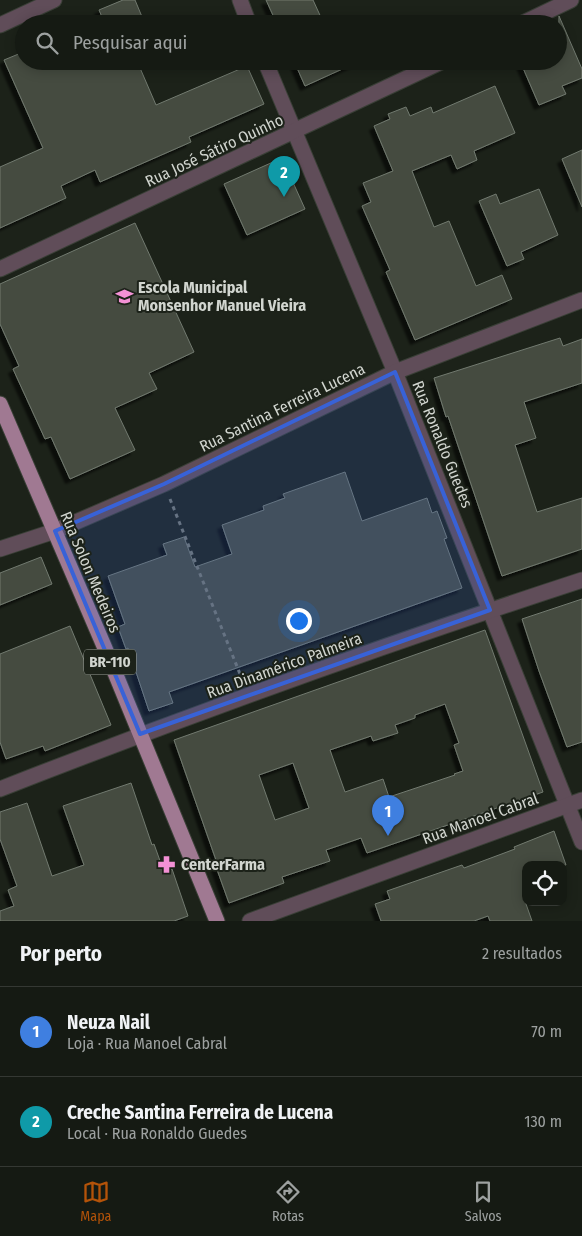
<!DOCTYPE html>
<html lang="pt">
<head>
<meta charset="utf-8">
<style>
	body { margin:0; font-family:"Fira Sans Condensed",sans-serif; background:#1e231c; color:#f1f3f6 }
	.controls { position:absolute; right:15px; bottom:15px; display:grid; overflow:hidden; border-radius:10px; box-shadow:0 2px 12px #0003 }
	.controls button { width:45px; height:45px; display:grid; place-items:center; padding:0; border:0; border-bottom:1px solid #343833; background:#151a13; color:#f1f3f6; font:25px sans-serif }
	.you { position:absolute; left:298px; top:620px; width:18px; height:18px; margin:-12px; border:4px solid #fff; border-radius:50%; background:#1a73e8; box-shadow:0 0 0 8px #1a73e833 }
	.badge { display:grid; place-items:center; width:32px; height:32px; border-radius:50%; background:#b45309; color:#fff; font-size:16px; font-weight:700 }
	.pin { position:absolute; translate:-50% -41px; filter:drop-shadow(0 1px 2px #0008) }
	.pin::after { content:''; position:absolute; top:26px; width:18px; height:15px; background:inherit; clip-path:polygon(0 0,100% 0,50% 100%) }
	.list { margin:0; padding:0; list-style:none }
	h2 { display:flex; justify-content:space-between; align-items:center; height:65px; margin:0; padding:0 20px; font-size:21px }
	h2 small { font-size:16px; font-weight:400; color:#9da1a0 }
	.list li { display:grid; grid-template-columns:32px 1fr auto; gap:15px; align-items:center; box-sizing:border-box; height:90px; padding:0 20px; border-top:1px solid #343833 }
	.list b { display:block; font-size:19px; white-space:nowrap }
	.list p { margin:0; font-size:16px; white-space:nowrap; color:#9da1a0 }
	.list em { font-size:16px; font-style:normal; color:#9da1a0 }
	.icon { flex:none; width:28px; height:28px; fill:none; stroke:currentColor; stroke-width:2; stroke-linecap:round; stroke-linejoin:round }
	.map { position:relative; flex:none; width:582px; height:921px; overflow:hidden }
	.search { position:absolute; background:#151a13; box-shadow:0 2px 12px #0003; left:15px; right:15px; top:15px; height:55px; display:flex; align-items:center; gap:12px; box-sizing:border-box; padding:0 18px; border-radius:28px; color:#9da1a0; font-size:19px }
	.sheet { height:245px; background:#151a13 }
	nav { display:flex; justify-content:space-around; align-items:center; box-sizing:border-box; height:70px; border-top:1px solid #343833; background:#151a13; font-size:14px; color:#9da1a0 }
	nav a { display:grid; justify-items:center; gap:2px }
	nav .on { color:#b45309 }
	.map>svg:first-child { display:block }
	.building { fill:#444b41; stroke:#727a6f; fill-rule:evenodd; filter:url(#shadow) }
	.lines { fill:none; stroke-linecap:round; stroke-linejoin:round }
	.street-casing { stroke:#393f36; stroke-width:17 }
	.primary-casing { stroke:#393f36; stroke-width:17 }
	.path { stroke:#72776f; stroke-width:3; stroke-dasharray:4 4; stroke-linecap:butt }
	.street { stroke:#604d59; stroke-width:15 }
	.primary { stroke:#a07992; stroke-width:15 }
	.marked { fill:#3862d7; fill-opacity:0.2; stroke:#3862d7; stroke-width:4; stroke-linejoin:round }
	.labels { text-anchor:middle; stroke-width:4; stroke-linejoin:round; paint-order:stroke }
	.shield { fill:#1c2219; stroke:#9b9f98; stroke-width:1 }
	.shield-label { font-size:15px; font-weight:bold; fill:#d1d5cf }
	.street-label { font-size:16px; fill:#d1d5cf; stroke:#1c2219 }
	.poi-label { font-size:16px; font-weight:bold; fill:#d1d5cf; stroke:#1c2219; text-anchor:start }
</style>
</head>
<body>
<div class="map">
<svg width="582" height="921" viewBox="0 0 582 921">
	<defs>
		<filter id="shadow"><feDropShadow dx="-4.5" dy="4.5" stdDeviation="1" flood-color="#0009"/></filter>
	</defs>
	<rect width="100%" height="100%" fill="#1c2219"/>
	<g class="building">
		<path d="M123,0H135L145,24H105L99,10Z"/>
		<path d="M266,0H313L324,24H277Z"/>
		<path d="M559,16L582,69V78L562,86L566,94L539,105L520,61H558Z"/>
		<path d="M21,53L24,61H137L156,105L247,66L264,104L189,137L191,142L100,182L95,170L61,186L66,198L0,228V167L43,148L4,60Z"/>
		<path d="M294,61H360L305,86Z"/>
		<path d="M495,86L515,133L474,151L477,160L457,169L451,155L412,171L434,227L449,221L476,286L502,275L512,299L415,340L386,272L390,270L362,206L371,202L363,183L393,171L374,126L390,119L388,114L406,107L410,116L431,107L433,113Z"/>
		<path d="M582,150V207L562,159Z"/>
		<path d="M282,158L305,209L247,235L224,184Z"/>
		<path d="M539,189L558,235L521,252L524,259L507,266L479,201L496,194L500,204Z"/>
		<path d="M135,223L194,352L149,373L157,389L115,408L135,450L70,479L51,437L45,439L13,369L19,366L0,324V284Z"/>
		<path d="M560,338L563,346L582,339V383L524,402L536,438L515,445L537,512L582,498V549L502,576L448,416L446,417L434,378Z"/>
		<path d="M345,472L362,521L427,498L432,513L437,511L447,538L444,539L462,588L169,692L173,703L149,711L128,648L126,649L118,627L125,624L108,576L167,555L163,544L184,537L195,567L232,554L222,525L264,510L263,506L285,498L283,494Z"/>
		<path d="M41,557L52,584L0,605V573Z"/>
		<path d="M582,599V742L567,747L539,671L522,619Z"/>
		<path d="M70,626L111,725L45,751L43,746L6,759L0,742V654Z"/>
		<path d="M485,630L543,792L367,853L361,838L326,850L330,861L282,877L284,883L229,903L215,864L217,863L174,740ZM445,704L459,743L454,745L463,771L454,774L455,775L389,797L383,779L345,792L330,750L371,736L373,741L398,733L395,725L415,718V715ZM293,763L309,808L275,820L259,775Z"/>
		<path d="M131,783L152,845L154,844L164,872L172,869L188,916L174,921H0V911L14,906L8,890L17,886L0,839V812L27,803L52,876L84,865L63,806Z"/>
		<path d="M554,831L566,865H526V904L532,921H490L488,916L474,921H381L375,904L390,899L387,891L462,865L464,868L515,849L514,847Z"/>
	</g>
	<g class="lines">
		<defs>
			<g id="street">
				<path d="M240,0L249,24"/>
				<path d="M521,24L571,0"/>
				<path d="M0,25L54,0"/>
				<path d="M265,61L395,372L582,842"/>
				<path d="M0,269L443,61"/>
				<path d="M0,549L55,531L164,484L395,372L582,300"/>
				<path d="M0,789C192,714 386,644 582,580"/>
				<path d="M250,921L582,800"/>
			</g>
			<path id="primary" d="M0,404L104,646L217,921"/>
		</defs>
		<use href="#street" class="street-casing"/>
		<use href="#primary" class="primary-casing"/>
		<path class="path" d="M170,499L242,679"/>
		<use href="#street" class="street"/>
		<use href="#primary" class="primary"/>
	</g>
	<path class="marked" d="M395,372L490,610L140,734L55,531L164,484Z"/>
	<defs>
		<symbol id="school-bare" viewBox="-9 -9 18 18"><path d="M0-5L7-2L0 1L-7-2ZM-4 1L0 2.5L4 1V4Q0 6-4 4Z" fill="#f391d5" stroke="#1c2219" stroke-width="2.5" paint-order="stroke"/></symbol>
		<symbol id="pharmacy-bare" viewBox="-9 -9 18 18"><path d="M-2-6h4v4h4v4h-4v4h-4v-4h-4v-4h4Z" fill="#f391d5" stroke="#1c2219" stroke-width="2.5" paint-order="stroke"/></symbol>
	</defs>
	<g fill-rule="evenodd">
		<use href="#school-bare" x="112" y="284" width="25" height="25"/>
		<use href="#pharmacy-bare" x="154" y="852" width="25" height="25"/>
	</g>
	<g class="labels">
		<rect class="shield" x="84" y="649.5" width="52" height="25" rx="4"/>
		<g class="shield-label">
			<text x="110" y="667">BR-110</text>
		</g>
		<g class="street-label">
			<text transform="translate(214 150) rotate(-25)" y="6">Rua José Sátiro Quinho</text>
			<text transform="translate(282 407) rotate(-26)" y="6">Rua Santina Ferreira Lucena</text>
			<text transform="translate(443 444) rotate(68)" y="6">Rua Ronaldo Guedes</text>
			<text transform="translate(91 572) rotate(67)" y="6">Rua Solon Medeiros</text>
			<text transform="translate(284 665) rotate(-20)" y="6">Rua Dinamérico Palmeira</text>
			<text transform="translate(480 818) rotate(-20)" y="6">Rua Manoel Cabral</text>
		</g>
		<g class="poi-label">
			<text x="138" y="293">Escola Municipal<tspan x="138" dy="18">Monsenhor Manuel Vieira</tspan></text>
			<text x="181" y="870">CenterFarma</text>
		</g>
	</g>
</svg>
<div class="controls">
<button><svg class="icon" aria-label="locate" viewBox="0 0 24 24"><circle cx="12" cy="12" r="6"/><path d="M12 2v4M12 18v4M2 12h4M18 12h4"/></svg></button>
</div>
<div class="you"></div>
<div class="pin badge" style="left:388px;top:836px;background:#3f7fe0">1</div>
<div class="pin badge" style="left:284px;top:197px;background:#0f9aa8">2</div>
<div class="search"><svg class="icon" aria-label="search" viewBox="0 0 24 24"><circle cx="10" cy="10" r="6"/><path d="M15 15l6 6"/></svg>Pesquisar aqui</div>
</div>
<section class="sheet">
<h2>Por perto<small>2 resultados</small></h2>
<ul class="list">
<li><span class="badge" style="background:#3f7fe0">1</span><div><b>Neuza Nail</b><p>Loja · Rua Manoel Cabral</p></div><em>70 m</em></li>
<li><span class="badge" style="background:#0f9aa8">2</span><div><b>Creche Santina Ferreira de Lucena</b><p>Local · Rua Ronaldo Guedes</p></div><em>130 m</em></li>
</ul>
</section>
<nav>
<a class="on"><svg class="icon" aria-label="map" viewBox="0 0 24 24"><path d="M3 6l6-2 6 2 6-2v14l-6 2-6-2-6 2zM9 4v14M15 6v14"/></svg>Mapa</a>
<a><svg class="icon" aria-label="directions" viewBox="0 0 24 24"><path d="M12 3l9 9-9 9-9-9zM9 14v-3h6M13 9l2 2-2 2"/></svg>Rotas</a>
<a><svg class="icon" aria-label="saved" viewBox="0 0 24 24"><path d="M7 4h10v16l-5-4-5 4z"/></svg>Salvos</a>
</nav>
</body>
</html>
